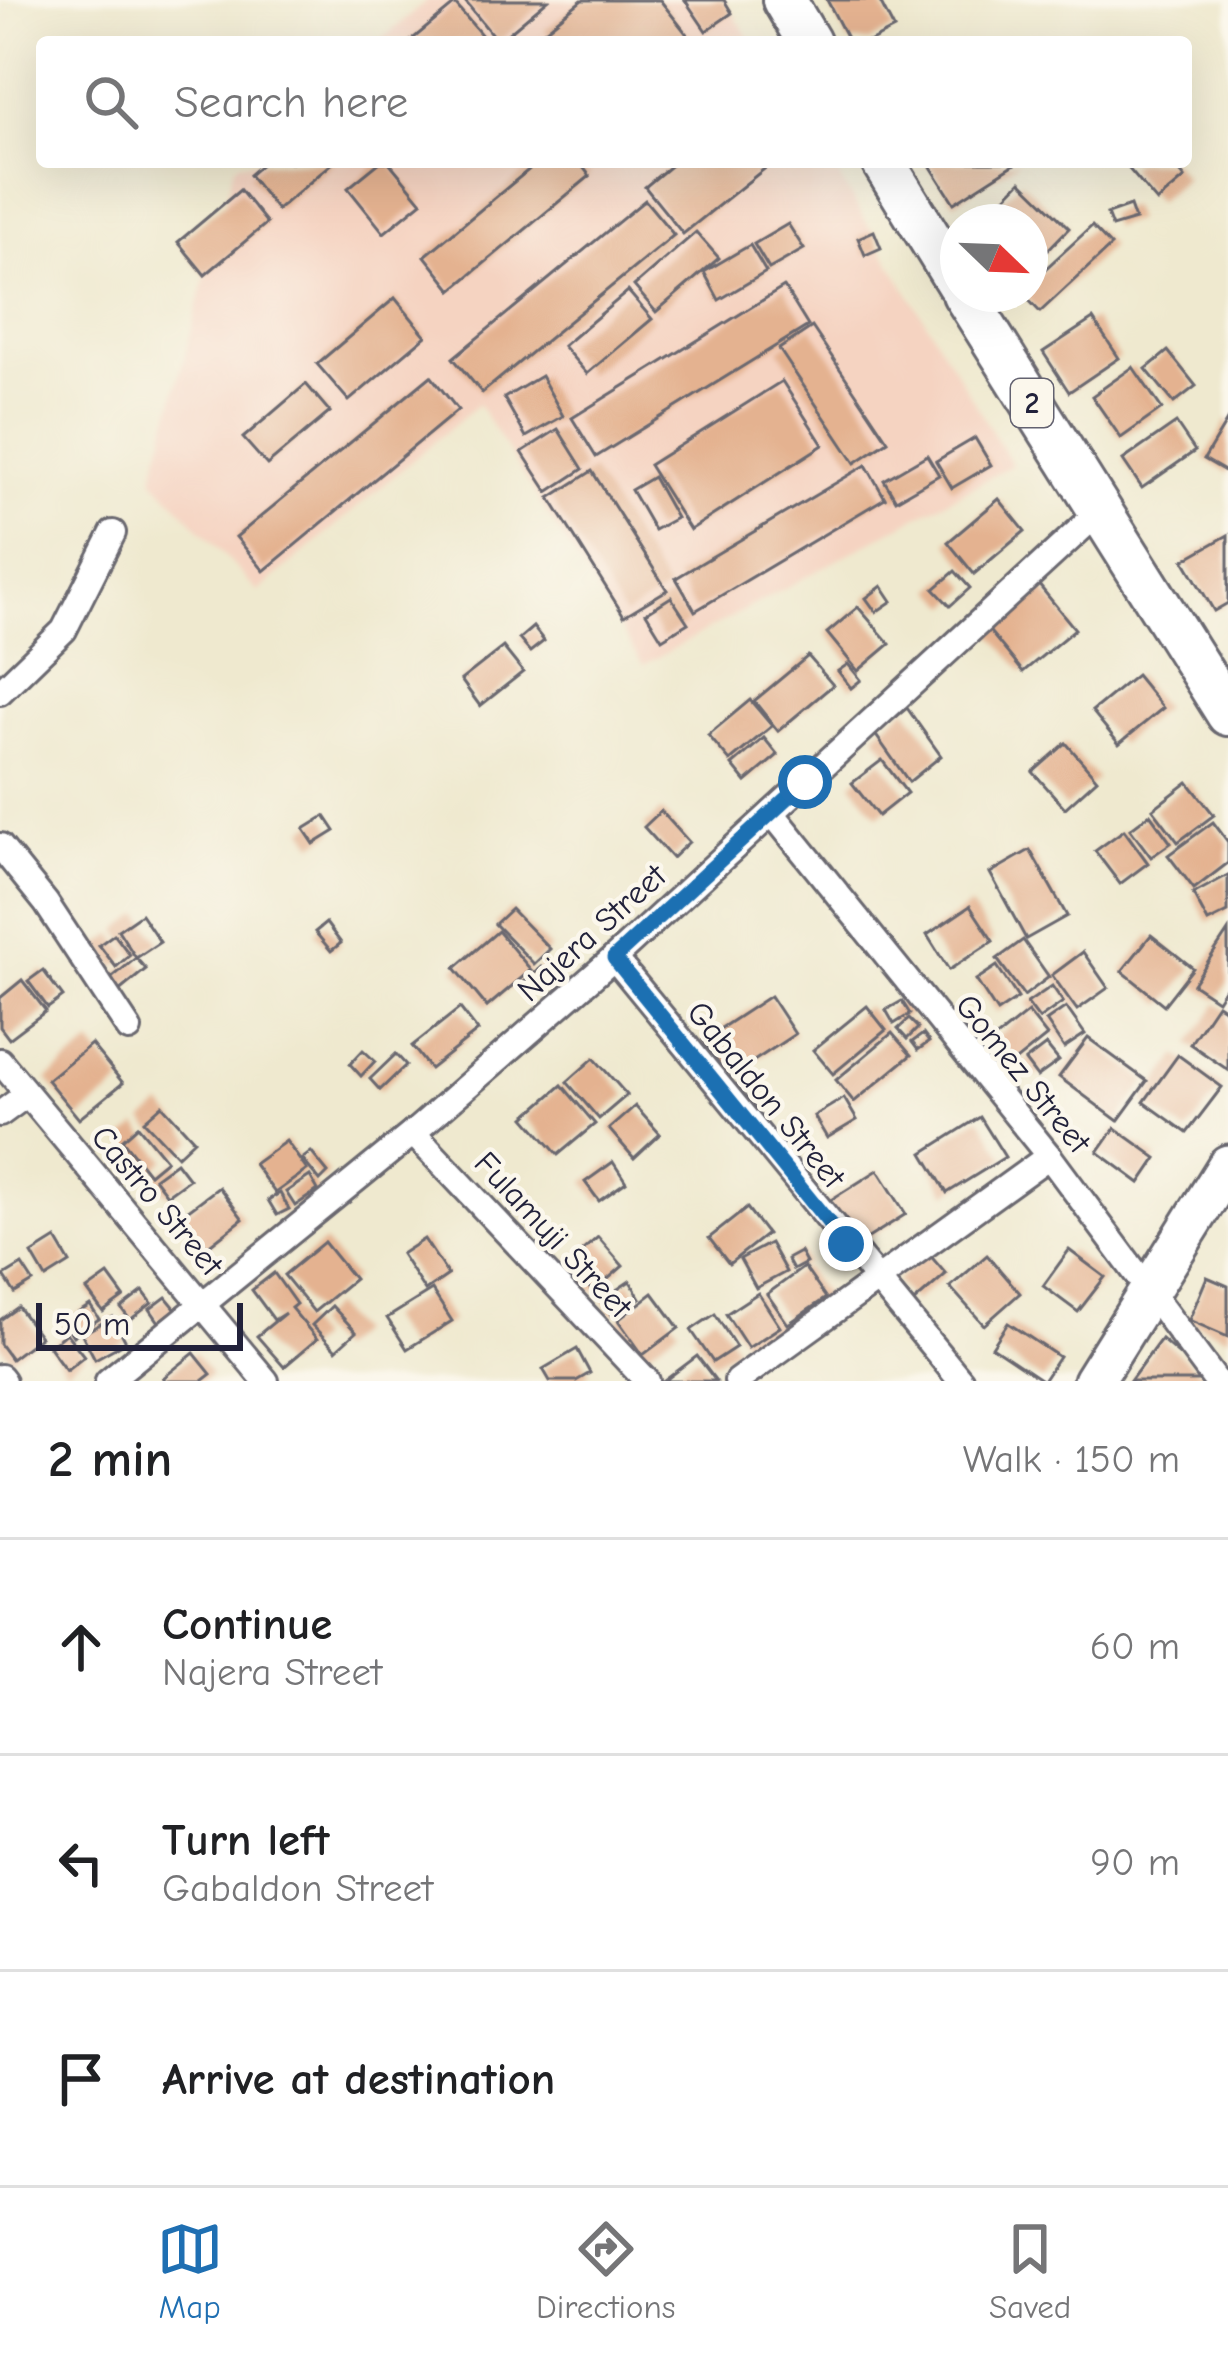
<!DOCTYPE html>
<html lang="en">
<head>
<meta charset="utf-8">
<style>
	body { margin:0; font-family:"Comic Neue",sans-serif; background:#f2f2f2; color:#202124 }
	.compass { position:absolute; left:940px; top:204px; width:108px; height:108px; border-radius:50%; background:#fff; box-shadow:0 12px 48px #0002; rotate:113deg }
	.scale { position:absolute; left:36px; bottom:30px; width:207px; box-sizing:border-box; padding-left:12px; border:6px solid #22223b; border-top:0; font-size:33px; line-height:42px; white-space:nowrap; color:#22223b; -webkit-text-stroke:9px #fbf7ec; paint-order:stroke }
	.stop { position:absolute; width:36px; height:36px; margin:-27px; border:9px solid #1f6fb2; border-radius:50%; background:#fff }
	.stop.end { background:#1f6fb2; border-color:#fff; box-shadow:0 3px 12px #0008 }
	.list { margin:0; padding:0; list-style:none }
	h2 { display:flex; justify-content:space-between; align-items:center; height:156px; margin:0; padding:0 48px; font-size:51px }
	h2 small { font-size:39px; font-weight:400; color:#757577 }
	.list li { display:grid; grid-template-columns:78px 1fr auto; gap:36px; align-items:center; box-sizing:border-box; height:216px; padding:0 48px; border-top:3px solid #e0e0e0 }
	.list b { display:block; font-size:45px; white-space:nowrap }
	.list p { margin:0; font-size:39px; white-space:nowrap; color:#757577 }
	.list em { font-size:39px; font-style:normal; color:#757577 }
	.icon { flex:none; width:66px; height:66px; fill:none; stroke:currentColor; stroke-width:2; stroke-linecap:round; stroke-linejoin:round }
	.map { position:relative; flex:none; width:1228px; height:1381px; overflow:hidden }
	.search { position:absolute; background:#fff; box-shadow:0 12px 48px #0002; left:36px; right:36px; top:36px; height:132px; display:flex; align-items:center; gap:30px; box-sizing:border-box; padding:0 42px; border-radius:12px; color:#757577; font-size:45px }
	.sheet { height:804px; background:#fff }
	nav { display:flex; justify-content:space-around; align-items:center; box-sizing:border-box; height:168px; border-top:3px solid #e0e0e0; background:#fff; font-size:33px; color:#757577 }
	nav a { display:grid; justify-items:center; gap:6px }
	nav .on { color:#1f6fb2 }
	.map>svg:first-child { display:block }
	.built { fill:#f5d3c1 }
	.building { fill:#e4b290 }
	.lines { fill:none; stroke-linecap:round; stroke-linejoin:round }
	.minor-casing { stroke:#6a686f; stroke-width:30 }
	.primary-casing { stroke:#6a686f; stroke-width:45 }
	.trunk-casing { stroke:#6a686f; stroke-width:48 }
	.minor { stroke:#fff; stroke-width:24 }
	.primary { stroke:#fff; stroke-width:39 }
	.trunk { stroke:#fff; stroke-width:42 }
	.route { stroke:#1f6fb2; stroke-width:15 }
	.labels { text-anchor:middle; stroke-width:9; stroke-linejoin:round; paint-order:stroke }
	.shield { fill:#fbf7ec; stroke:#636270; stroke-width:3 }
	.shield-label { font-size:30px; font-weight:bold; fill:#22223b }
	.street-label { font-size:33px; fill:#22223b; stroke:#fbf7ec }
</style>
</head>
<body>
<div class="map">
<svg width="1228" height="1381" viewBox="0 0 1228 1381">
	<rect width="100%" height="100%" fill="#fbf7ec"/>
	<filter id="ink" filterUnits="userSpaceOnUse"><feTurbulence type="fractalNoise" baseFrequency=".00833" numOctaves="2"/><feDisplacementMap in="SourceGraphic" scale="24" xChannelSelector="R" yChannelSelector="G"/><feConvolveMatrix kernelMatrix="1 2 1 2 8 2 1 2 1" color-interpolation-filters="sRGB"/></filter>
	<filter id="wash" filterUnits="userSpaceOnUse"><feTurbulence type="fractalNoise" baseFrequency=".004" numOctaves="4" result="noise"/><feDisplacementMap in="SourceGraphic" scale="48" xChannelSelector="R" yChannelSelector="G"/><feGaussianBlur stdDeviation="2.7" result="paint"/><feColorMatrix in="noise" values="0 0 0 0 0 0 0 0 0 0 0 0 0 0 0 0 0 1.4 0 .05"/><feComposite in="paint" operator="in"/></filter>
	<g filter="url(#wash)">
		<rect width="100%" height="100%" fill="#efe9cf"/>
		<g class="built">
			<path d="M428,0H724L752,42H379Z"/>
			<path d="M239,162H830L1012,465L643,665L478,404L258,592L153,478L234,167Z"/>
		</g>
		<g id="blocks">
			<g class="building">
				<path d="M464,0H548L498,42Z"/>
				<path d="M582,0H660L693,42H554L545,30Z"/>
				<path d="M685,0H724L732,13L706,31Z"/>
				<path d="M827,0H879L894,29L869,42H849Z"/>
				<path d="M455,4L484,38L479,42H409Z"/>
				<path d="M264,162H334L277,210L249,175Z"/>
				<path d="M380,162H389L422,202L384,233L348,188Z"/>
				<path d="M538,162H579L590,176L452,290L425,256Z"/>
				<path d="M675,162H765L768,166L683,234L645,187Z"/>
				<path d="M928,162H1018L954,203Z"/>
				<path d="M1135,162H1172L1185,178L1157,202L1128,168Z"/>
				<path d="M1021,181L1069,228L1030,268V222H981Z"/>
				<path d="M240,190L267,223L205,275L178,242Z"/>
				<path d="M645,200L674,235L482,393L453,358Z"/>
				<path d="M1130,206L1135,220L1112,227L1107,214Z"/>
				<path d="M788,224L804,249L769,269L754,244Z"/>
				<path d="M1092,226L1111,246L1040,312L1023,294H1030V283Z"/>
				<path d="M874,231L881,248L865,255L858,238Z"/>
				<path d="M696,232L719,258L656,312L634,286Z"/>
				<path d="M750,245L766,272L719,300L704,272Z"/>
				<path d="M784,287L808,326L596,457L572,418Z"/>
				<path d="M628,291L652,319L587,374L563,346Z"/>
				<path d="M395,298L426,336L349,401L317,364Z"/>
				<path d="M1093,319L1119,358L1069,392L1043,352Z"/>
				<path d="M812,327L888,441L855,463L779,349Z"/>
				<path d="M1168,351L1196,386L1174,403L1146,369Z"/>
				<path d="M1133,367L1162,409L1121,438L1092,396Z"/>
				<path d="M431,376L458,410L264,571L236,537Z"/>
				<path d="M541,376L563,416L526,437L504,398Z"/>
				<path d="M782,381L823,445L690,530L649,465Z"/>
				<path d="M306,384L330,412L267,465L243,438Z"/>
				<path d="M1228,419V473L1204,459Z"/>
				<path d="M1176,423L1195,451L1142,488L1123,460Z"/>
				<path d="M558,429L583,469L548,492L522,452Z"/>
				<path d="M975,438L991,465L952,488L936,461Z"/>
				<path d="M927,455L939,475L896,500L884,480Z"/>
				<path d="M866,465L885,498L695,611L676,578Z"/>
				<path d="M592,471L667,590L624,616L550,498Z"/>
				<path d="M653,477L676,518L654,530L631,490Z"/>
				<path d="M999,499L1025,531L974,574L948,542Z"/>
				<path d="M1228,535V603L1214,611L1184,560Z"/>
				<path d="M955,571L970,588L950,606L934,589Z"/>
				<path d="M1038,584L1075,629L1023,672L986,627Z"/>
				<path d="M882,586L892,601L876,612L866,598Z"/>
				<path d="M671,597L688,623L662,639L646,613Z"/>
				<path d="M858,607L890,644L858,671L827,633Z"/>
				<path d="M533,627L544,641L530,652L519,639Z"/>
				<path d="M503,647L523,672L480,706L461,680Z"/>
				<path d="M808,656L833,685L778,731L754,701Z"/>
				<path d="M848,664L861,680L851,688L838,671Z"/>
				<path d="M1136,675L1163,708L1119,744L1092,711Z"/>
				<path d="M750,700L772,726L730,761L708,735Z"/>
				<path d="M907,708L941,756L909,782L875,734Z"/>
				<path d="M764,738L778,755L746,782L732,765Z"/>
				<path d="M1066,743L1097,779L1065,808L1033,772Z"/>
				<path d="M882,760L907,793L878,816L852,783Z"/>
				<path d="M1188,782L1214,815L1178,842L1153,809Z"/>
				<path d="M661,811L689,842L672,858L644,827Z"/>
				<path d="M1150,814L1171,843L1151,857L1130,829Z"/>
				<path d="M325,816L335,831L314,844L304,829Z"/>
				<path d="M1213,822L1228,842V863L1194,889L1168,855Z"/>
				<path d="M1124,830L1148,863L1120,884L1095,851Z"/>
				<path d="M1030,850L1067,916L1026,939L990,873Z"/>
				<path d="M1228,875V912L1208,922L1193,894Z"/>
				<path d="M970,906L993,941L949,970L927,935Z"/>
				<path d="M511,909L550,949L534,964L495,924Z"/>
				<path d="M141,914L160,942L136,958L146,969L118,992L109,980L136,958L118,930Z"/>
				<path d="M326,923L341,943L331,951L315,932Z"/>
				<path d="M498,931L531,970L487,1007L455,968Z"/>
				<path d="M1228,931V983L1217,1000L1193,984Z"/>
				<path d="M114,934L130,955L116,967L99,945Z"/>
				<path d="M1151,935L1193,968L1164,1005L1122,971Z"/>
				<path d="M1023,940L1049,977L1024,996L997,959Z"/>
				<path d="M1083,952L1108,988L1077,1010L1052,975Z"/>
				<path d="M997,966L1018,998L997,1012L976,980Z"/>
				<path d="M541,967L549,975L530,992L523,983Z"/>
				<path d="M43,970L63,997L48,1008L28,981Z"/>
				<path d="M22,980L46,1011L9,1039L0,1027V998Z"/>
				<path d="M1052,986L1063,1002L1039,1019L1027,1003Z"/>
				<path d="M770,996L795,1034L728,1078L703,1040Z"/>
				<path d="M902,1001L910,1014L894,1024L886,1010Z"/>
				<path d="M1217,1004L1228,1011V1070L1190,1044Z"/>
				<path d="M867,1006L886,1030L833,1074L813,1050Z"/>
				<path d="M1066,1007L1085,1034L1064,1048L1046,1021Z"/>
				<path d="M460,1008L478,1031L430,1069L412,1046Z"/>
				<path d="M1028,1012L1047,1036L1011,1065L992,1041Z"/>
				<path d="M909,1019L918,1028L907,1039L898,1029Z"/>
				<path d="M892,1033L911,1055L854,1102L836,1080Z"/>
				<path d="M923,1034L929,1042L918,1050L912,1042Z"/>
				<path d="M1088,1038L1147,1081L1118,1121L1059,1077Z"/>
				<path d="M91,1044L123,1083L79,1119L47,1080Z"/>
				<path d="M1046,1045L1059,1061L1037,1077L1025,1061Z"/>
				<path d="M363,1050L375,1061L361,1076L350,1064Z"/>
				<path d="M396,1054L406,1065L380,1090L370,1079Z"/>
				<path d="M1178,1055L1222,1087L1187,1133L1144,1102Z"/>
				<path d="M594,1058L627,1095L599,1119L567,1082Z"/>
				<path d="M562,1085L595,1124L558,1155L525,1117Z"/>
				<path d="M844,1098L857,1120L827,1138L814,1116Z"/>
				<path d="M162,1105L194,1140L177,1156L144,1121Z"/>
				<path d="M635,1106L660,1134L634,1158L609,1129Z"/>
				<path d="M980,1117L1005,1157L947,1193L923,1153Z"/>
				<path d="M138,1126L166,1160L149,1174L122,1140Z"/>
				<path d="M1115,1128L1157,1158L1140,1183L1098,1152Z"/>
				<path d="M286,1141L307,1170L275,1193L254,1164Z"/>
				<path d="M311,1152L328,1173L320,1181L302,1159Z"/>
				<path d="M176,1162L189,1179L167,1195L154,1178Z"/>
				<path d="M613,1162L626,1182L599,1201L585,1182Z"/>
				<path d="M878,1170L906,1214L854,1247L826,1203Z"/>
				<path d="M310,1176L318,1190L295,1206L286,1192Z"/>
				<path d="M219,1187L243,1219L207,1247L183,1214Z"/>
				<path d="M280,1193L289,1209L277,1215L268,1200Z"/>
				<path d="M747,1208L767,1234L729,1264L709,1238Z"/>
				<path d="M598,1237L623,1266L593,1292L568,1263Z"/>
				<path d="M56,1239L70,1263L46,1278L32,1254Z"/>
				<path d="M424,1239L448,1275L425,1291L401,1254Z"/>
				<path d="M324,1242L354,1279L314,1312L284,1275Z"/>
				<path d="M770,1243L786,1272L756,1288L740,1259Z"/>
				<path d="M1069,1250L1105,1277L1078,1312L1043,1286Z"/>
				<path d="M800,1252L806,1263L793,1270L787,1259Z"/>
				<path d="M928,1253L946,1274L914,1302L896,1281Z"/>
				<path d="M987,1255L1020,1293L984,1325L950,1287Z"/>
				<path d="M22,1265L33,1282L15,1293L4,1276Z"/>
				<path d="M804,1267L826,1298L788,1324L767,1294Z"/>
				<path d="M274,1273L296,1304L291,1308L317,1339L284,1367L257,1336L285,1313L274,1320L252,1290Z"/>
				<path d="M108,1275L124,1297L103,1312L87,1290Z"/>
				<path d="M1207,1277L1228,1286V1337L1189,1320Z"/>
				<path d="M630,1281L640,1298L612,1315L603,1299Z"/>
				<path d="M432,1290L452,1321L407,1349L387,1318Z"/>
				<path d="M143,1291L152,1303L130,1320L121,1308Z"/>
				<path d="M653,1293L679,1328L643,1355L618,1320Z"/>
				<path d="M758,1293L780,1327L748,1348L726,1314Z"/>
				<path d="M166,1297L176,1309L159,1322L150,1309Z"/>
				<path d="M90,1305L99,1319L73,1336L64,1322Z"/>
				<path d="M332,1306L356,1332L336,1350L312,1325Z"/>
				<path d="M18,1307L40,1337L11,1359L0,1344V1320Z"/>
				<path d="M715,1314L736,1347L713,1362L691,1330Z"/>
				<path d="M113,1317L126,1342L95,1359L82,1334Z"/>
				<path d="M1008,1323L1059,1357L1043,1381L992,1347Z"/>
				<path d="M66,1333L84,1356L66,1370L49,1347Z"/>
				<path d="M1161,1339L1210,1381H1130Z"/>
				<path d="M577,1349L590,1373L576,1381H550L543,1369Z"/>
				<path d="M194,1353L211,1374L202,1381H166L163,1378Z"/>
				<path d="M697,1356L716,1381H664Z"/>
			</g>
		</g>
	</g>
	<g filter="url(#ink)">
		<use href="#blocks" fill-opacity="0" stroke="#6a686f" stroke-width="3"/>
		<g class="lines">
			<defs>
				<g id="minor">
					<path d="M0,692L64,630L113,533"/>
					<path d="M772,813L1049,1156L1216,1381"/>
					<path d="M0,846L46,903L129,1029"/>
					<path d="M614,958L961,1381"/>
					<path d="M0,1061L266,1381"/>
					<path d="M0,1114L26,1095"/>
					<path d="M413,1133L647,1381"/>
					<path d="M0,1377L3,1381"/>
					<path d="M108,1381L413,1133L614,958L1100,511"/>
					<path d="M737,1381L1049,1156"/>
				</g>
				<path id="primary" d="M1093,1381L1228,1165"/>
				<g id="trunk">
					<path d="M784,0L809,42"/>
					<path d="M883,162L958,284"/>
					<path d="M964,294L1228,714"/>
				</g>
			</defs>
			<use href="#minor" class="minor-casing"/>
			<use href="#primary" class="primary-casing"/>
			<use href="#trunk" class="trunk-casing"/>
			<use href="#minor" class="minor"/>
			<use href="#primary" class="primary"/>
			<use href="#trunk" class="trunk"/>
		</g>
	</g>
	<g class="lines" filter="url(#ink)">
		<path class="route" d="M805,782L614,958L846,1244"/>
	</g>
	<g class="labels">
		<rect class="shield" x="1011" y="379" width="42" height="48" rx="9"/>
		<g class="shield-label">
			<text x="1032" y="413">2</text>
		</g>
		<g class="street-label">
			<text transform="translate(591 932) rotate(-42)" y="12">Najera Street</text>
			<text transform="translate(1024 1073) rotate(51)" y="12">Gomez Street</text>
			<text transform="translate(767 1094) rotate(51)" y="12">Gabaldon Street</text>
			<text transform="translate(158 1200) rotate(50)" y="12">Castro Street</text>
			<text transform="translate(554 1234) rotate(47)" y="12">Fulamuji Street</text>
		</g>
	</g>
</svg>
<svg class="compass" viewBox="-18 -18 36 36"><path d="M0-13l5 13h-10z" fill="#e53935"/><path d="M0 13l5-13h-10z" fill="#757577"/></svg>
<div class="scale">50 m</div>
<div class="stop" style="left:805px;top:782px"></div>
<div class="stop end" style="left:846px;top:1244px"></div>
<div class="search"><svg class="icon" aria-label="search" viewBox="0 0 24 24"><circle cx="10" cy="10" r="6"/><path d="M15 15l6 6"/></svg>Search here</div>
</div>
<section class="sheet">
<h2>2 min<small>Walk · 150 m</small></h2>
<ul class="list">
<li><svg class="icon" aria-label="ahead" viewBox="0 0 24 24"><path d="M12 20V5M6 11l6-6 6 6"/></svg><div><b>Continue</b><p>Najera Street</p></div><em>60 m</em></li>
<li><svg class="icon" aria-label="left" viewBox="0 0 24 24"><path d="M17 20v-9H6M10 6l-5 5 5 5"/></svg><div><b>Turn left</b><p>Gabaldon Street</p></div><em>90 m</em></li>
<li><svg class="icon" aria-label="arrive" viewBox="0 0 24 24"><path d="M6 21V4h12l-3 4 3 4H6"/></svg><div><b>Arrive at destination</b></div></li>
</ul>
</section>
<nav>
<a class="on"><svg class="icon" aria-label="map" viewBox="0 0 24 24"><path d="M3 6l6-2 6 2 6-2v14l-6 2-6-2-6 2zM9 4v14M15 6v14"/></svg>Map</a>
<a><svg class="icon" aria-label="directions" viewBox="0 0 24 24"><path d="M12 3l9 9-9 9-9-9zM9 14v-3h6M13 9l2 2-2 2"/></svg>Directions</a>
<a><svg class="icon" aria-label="saved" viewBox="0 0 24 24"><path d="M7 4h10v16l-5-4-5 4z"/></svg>Saved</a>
</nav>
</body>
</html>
